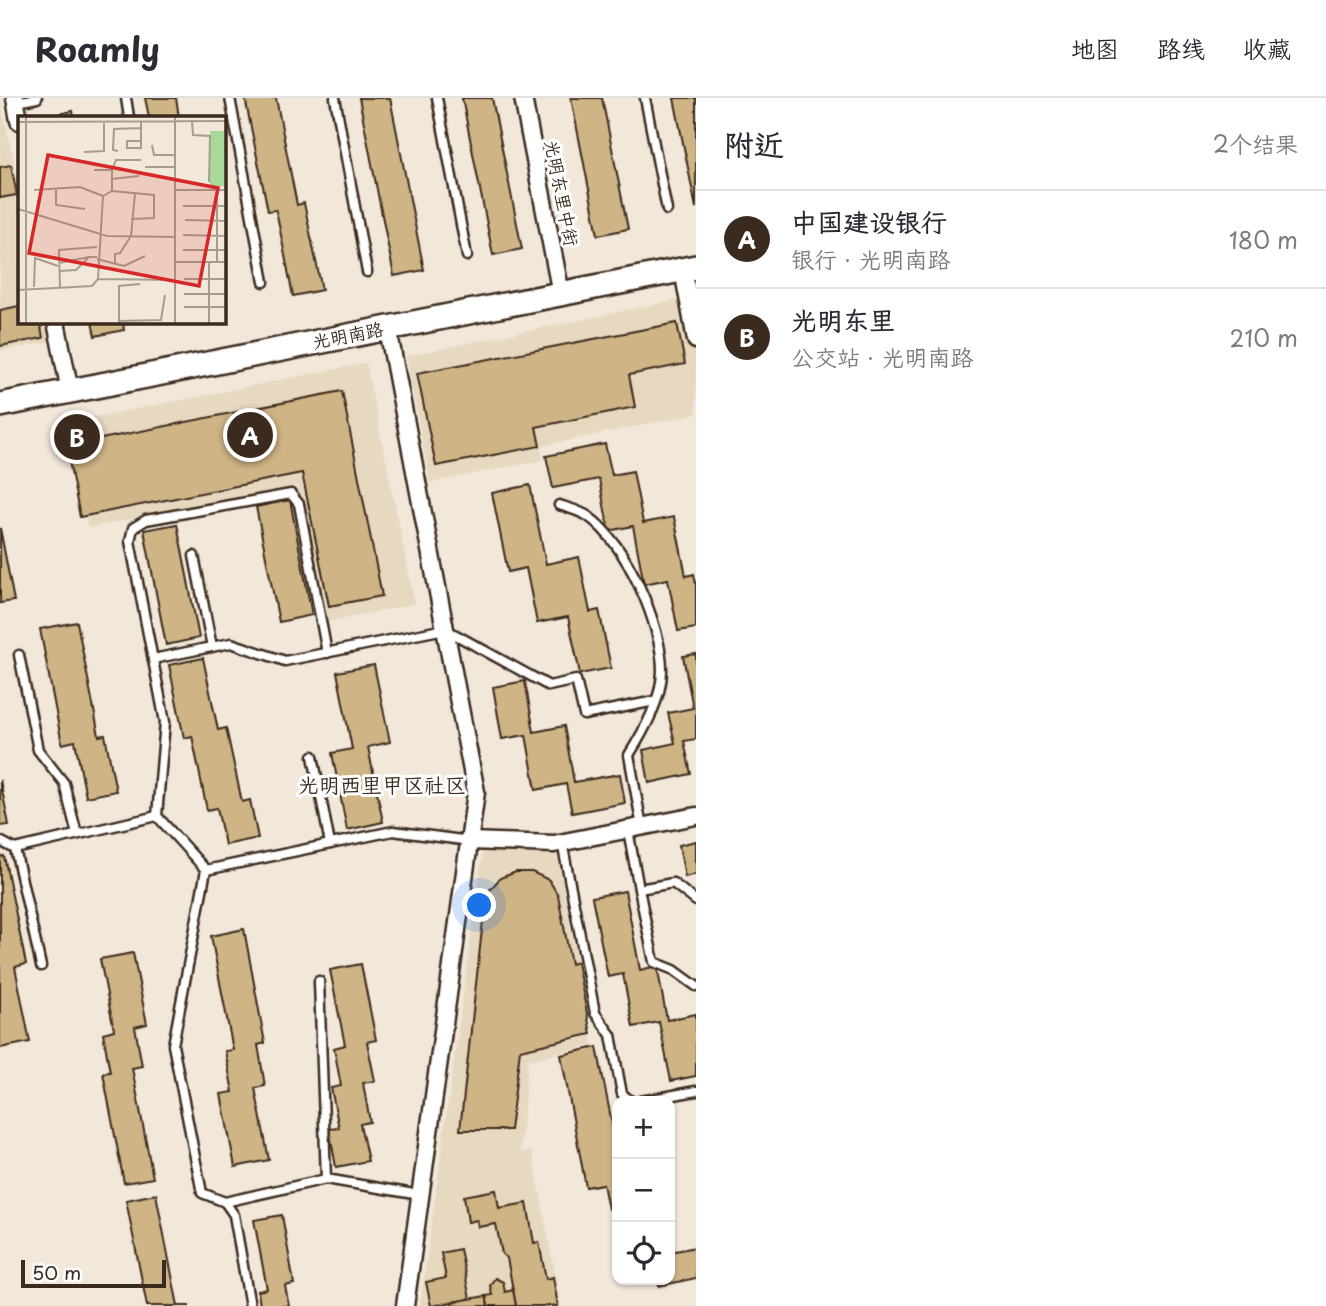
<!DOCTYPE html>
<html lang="zh">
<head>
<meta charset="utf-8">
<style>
	body { margin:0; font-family:"Playpen Sans","LXGW WenKai TC",sans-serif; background:#f7f7f7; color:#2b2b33 }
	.controls { position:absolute; right:21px; bottom:21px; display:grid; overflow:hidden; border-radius:14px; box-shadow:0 2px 5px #0004 }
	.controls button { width:63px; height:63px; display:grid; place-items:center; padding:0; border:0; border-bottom:2px solid #e1e1e2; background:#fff; color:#2b2b33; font:35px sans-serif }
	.scale { position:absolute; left:21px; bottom:18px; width:145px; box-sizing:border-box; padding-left:7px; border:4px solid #3b2a1e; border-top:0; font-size:19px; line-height:24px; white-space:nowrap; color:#3b2a1e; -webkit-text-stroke:5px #fff; paint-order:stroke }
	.you { position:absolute; left:480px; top:808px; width:24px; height:24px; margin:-18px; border:5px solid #fff; border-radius:50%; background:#1a73e8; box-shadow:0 0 0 10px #1a73e833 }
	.badge { display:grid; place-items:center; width:46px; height:46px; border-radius:50%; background:#3b2a1e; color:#fff; font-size:23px; font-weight:700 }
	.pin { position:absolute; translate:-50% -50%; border:4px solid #fff; box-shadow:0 2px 7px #0006 }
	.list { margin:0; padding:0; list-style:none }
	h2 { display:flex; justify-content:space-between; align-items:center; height:91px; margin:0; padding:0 28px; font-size:30px }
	h2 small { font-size:23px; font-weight:400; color:#7c7c81 }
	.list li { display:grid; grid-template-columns:46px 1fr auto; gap:21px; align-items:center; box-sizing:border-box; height:98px; padding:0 28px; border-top:2px solid #e1e1e2 }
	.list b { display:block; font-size:26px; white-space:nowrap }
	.list p { margin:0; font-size:23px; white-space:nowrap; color:#7c7c81 }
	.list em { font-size:23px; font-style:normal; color:#7c7c81 }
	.icon { flex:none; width:38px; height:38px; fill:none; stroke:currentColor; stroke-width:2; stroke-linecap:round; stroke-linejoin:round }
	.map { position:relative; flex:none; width:696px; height:1208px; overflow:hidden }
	header { display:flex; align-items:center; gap:42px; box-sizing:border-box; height:98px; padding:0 35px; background:#fff; border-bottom:2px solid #e1e1e2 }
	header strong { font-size:33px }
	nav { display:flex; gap:38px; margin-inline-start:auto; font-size:24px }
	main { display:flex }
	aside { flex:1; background:#fff }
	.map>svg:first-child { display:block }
	.built { fill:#e7d8c0 }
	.building { fill:#cfb485; stroke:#3b2a1e; stroke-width:2 }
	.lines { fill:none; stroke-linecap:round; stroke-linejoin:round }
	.lane-casing { stroke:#3b2a1e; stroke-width:13 }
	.street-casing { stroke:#3b2a1e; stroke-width:21 }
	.secondary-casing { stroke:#3b2a1e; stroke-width:28 }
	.lane { stroke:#fff; stroke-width:8 }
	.street { stroke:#fff; stroke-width:16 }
	.secondary { stroke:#fff; stroke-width:23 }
	.labels { text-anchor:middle; stroke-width:6; stroke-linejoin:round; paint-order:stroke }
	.street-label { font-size:18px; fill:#3b2a1e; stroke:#fff }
	.quarter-label { font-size:21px; fill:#3b2a1e; stroke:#fff }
	.inset-road { fill:none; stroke:#a89c8f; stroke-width:2 }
	.view { fill:#d62828; fill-opacity:0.15; stroke:#d62828; stroke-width:3.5 }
	.inset-edge { fill:none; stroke:#3b2a1e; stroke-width:3.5 }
</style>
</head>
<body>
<header>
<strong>Roamly</strong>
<nav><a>地图</a><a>路线</a><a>收藏</a></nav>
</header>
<main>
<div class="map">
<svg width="696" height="1208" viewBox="0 0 696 1208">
	<rect width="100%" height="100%" fill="#f1e8da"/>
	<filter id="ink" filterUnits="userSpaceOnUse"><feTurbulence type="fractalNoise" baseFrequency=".0143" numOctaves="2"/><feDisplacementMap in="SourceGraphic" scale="14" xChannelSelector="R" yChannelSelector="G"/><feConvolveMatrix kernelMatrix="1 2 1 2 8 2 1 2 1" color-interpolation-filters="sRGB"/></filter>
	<g filter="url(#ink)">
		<g class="built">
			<path d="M0,0L19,87V224H46L50,244L0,253Z"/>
			<path d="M696,198V316L541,348L543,362L430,385L406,258Z"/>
			<path d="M366,265L415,506L324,524L297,388L88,430L67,325Z"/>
			<path d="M483,752L557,757L593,947L528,962L520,1054L532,1053L561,1208H420Z"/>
		</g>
		<g class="building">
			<path d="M145,0H176L179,19H149Z"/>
			<path d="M245,0H276L297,107L304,105L322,192L293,198L276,112L268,113Z"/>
			<path d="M359,0H390L424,172L394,178Z"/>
			<path d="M462,0H492L522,151L493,157Z"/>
			<path d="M571,0H602L628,131L598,137Z"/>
			<path d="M674,0H696V110Z"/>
			<path d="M73,13L74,19H44Z"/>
			<path d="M11,67L17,97L0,100V69Z"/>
			<path d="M19,208V224H40L43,240L0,248V212Z"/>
			<path d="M92,224H123L124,232L95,238Z"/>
			<path d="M677,225L685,266L629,277L635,309L536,329L540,348L436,368L417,275Z"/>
			<path d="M342,293L382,498L329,508L302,375L80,419L66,348Z"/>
			<path d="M605,346L612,377L633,373L643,425L674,419L686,478L694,476L696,486V530L678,533L668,481L644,486L633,428L609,433L599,381L553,390L546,358Z"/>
			<path d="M530,387L546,466L579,459L590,514L599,512L611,570L580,576L568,519L537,525L526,470L508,474L492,395Z"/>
			<path d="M290,402L312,517L279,524L256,409Z"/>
			<path d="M177,426L199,540L166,547L144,432Z"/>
			<path d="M0,430L14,503L0,505Z"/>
			<path d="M77,524L99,638L105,637L116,693L86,699L75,643L62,646L40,531Z"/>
			<path d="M696,556V641L684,643L691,676L649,685L643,652L675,645L668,615L693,610L683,558Z"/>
			<path d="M203,560L218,632L226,630L242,704L250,702L258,740L225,747L217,710L207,712L192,638L184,640L169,567Z"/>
			<path d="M374,567L390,644L368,649L383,724L347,732L332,655L352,651L337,574Z"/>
			<path d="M525,583L534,634L564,628L574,684L620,676L625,705L572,715L566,686L536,692L526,637L502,641L493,589Z"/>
			<path d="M0,682L9,727L0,728Z"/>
			<path d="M696,743V776L685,779L679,747Z"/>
			<path d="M4,758L26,866L15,869L30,944L0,950V759Z"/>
			<path d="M516,774H532L549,782L558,797L571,866L577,864L591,936L520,952L510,1032H460L484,813L489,793L500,780Z"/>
			<path d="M625,793L640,872L657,868L667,922L696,916V978L671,983L659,924L633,929L623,876L608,879L592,799Z"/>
			<path d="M244,831L265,945L258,947L265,988L255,990L269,1062L235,1069L221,996L233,994L225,953L233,952L211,838Z"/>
			<path d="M133,855L147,926L135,929L142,968L132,970L153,1080L124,1085L103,975L110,974L103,935L114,932L100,861Z"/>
			<path d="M361,866L376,942L367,944L375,983L363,985L370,1024L360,1026L368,1063L336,1069L329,1031L339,1030L331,990L341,988L334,950L345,947L330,872Z"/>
			<path d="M597,949L617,1051V1110L608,1111L603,1086L586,1089L561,957Z"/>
			<path d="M496,1092L499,1110L527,1105L534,1145L539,1144L546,1181L553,1179L558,1208H516L507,1160L502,1156L496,1126L478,1129L477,1122L468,1124L464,1098Z"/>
			<path d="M156,1096L178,1208H190H147L126,1102Z"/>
			<path d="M282,1117L294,1186L285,1188L289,1208H260L258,1193L267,1191L254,1122Z"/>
			<path d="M696,1149V1180L659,1188L657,1182H670V1154Z"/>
			<path d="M460,1151L470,1201L431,1208L426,1184L446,1180L441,1155Z"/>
			<path d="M495,1180L503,1184L505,1194L513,1192L516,1208H488L486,1198L492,1197L490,1187Z"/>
			<path d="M486,1198L488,1208H453L452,1204Z"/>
		</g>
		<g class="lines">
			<defs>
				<g id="lane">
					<path d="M126,0L129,19"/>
					<path d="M230,0L264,184"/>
					<path d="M335,0L367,174"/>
					<path d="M437,0L467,158"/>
					<path d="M645,0L667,112"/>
					<path d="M16,4L37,0"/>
					<path d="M559,407C568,410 581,413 589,419C626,445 662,527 662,572C662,601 644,633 629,657L642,729"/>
					<path d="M194,458L212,549"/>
					<path d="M19,557L38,652L64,685L77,736"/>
					<path d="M153,561L231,545L285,563L445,531L549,588L576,582L584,617L655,603"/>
					<path d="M313,658L330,746"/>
					<path d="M628,732L639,791L673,785L696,803"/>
					<path d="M0,743L15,751"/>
					<path d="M562,744L595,915L611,937L622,996L631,1003"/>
					<path d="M206,772L157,718L165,624L130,443L133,430L146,422L291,396L299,406L327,555"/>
					<path d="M639,791L654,864L674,872L696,888"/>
					<path d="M41,868L15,751L157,718"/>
					<path d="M641,1003L696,993"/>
					<path d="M326,1081L420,1097"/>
					<path d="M225,1104L326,1081L319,883"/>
					<path d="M250,1208L234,1117L225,1104L202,1095L173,947L206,772L393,733L470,743"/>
				</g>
				<g id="street">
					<path d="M15,0L19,23"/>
					<path d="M523,0L561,196"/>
					<path d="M683,172L696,242"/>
					<path d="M56,224L70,293"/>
					<path d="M388,231L476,694L405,1208"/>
					<path d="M470,743L554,746L696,718"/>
				</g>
				<path id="secondary" d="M0,307L696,169"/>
			</defs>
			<use href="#lane" class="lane-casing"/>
			<use href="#street" class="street-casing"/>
			<use href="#secondary" class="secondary-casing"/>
			<use href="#lane" class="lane"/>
			<use href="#street" class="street"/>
			<use href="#secondary" class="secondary"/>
		</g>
	</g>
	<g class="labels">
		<g class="street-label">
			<text transform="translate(561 95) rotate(79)" y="6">光明东里中街</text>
			<text transform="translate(348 238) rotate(-11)" y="6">光明南路</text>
		</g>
		<g class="quarter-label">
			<text x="382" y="695">光明西里甲区社区</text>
		</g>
	</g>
	<g transform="translate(18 18)">
		<rect width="208" height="208" fill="#f1e8da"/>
		<path d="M192,15H208V70H192Z" fill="#a9d999"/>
		<path class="inset-road" d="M157,0V208M174,5L175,19L192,20L191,66M0,6L209,5M123,12V32H109V25H123M134,29L136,39H156M100,35L95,34L96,13L123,12V6M66,36L86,35V5M127,51H156M76,54H94V75M94,54L98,44H123M94,63L121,60M38,74V89L67,93M158,74H209M199,74V146M85,80L94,75L136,79V102L113,103M165,90H209M0,93L89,120L157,121M167,104L209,105M165,119L209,120M165,134H209M79,143L106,150L127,140M157,146H209M191,146V208M41,147L71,141M97,148V138L102,137L113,120L117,78M42,155L58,154L71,141H79M80,163L157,164M166,163H209M16,171L17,142L40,150M42,171L41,134L79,131M0,174L74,170L80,163L85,80L62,71L16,74M166,178H209M166,191H209M101,205L143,204L147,179M8,208V0M101,208V170L122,168"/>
		<path class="view" d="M30,39L200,72L181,170L11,137Z"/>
		<rect width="208" height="208" class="inset-edge"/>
	</g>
</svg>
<div class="controls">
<button>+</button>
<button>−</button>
<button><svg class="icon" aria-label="locate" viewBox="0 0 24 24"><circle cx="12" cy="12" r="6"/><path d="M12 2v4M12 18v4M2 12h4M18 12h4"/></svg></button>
</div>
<div class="scale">50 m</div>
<div class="you"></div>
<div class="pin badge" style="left:250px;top:337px">A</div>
<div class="pin badge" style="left:77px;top:339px">B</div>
</div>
<aside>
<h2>附近<small>2个结果</small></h2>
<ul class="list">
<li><span class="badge">A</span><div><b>中国建设银行</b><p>银行 · 光明南路</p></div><em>180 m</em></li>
<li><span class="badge">B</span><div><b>光明东里</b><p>公交站 · 光明南路</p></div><em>210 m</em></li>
</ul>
</aside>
</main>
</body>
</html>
